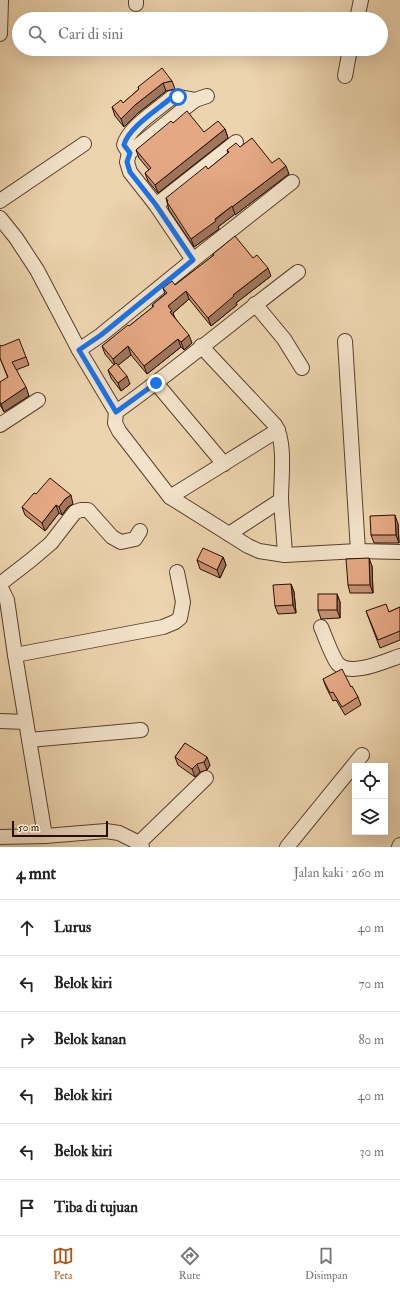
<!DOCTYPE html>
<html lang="id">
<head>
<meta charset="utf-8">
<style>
	body { margin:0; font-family:"IM FELL Double Pica",serif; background:#f2f2f2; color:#222 }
	.controls { position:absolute; right:12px; bottom:12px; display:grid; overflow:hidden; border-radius:0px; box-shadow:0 4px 16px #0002 }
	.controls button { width:36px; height:36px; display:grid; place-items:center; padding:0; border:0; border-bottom:1px solid #e0e0e0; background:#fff; color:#222; font:20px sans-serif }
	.scale { position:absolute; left:12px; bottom:10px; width:96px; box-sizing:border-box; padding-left:4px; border:2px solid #260f00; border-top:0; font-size:11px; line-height:14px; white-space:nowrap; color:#260f00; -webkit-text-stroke:3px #f3e3ca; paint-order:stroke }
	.stop { position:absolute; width:12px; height:12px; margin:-9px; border:3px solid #1a73e8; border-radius:50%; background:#fff }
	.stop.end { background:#1a73e8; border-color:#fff; box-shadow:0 1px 4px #0008 }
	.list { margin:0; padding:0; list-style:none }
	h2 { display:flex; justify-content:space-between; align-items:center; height:52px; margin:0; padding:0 16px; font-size:17px }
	h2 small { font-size:13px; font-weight:400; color:#767676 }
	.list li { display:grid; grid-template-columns:26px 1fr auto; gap:12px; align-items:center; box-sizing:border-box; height:56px; padding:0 16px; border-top:1px solid #e0e0e0 }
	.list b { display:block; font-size:15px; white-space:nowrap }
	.list em { font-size:13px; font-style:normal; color:#767676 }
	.icon { flex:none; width:22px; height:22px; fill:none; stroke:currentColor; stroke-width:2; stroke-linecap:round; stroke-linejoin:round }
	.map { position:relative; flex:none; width:400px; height:847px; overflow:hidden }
	.search { position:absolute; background:#fff; box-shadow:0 4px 16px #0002; left:12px; right:12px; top:12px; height:44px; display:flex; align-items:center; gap:10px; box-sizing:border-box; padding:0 14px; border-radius:22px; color:#767676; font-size:15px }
	.sheet { height:388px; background:#fff }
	nav { display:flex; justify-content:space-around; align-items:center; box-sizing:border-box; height:56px; border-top:1px solid #e0e0e0; background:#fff; font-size:11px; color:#767676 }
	nav a { display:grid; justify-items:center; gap:2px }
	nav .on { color:#b45309 }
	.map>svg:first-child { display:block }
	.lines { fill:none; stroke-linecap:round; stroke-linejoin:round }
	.street-casing { stroke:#58402c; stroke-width:16 }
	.street { stroke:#f3e3ca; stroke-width:14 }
	.wall { fill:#c49072; stroke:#260f00 }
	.shaded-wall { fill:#a0765c; stroke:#260f00 }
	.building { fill:#e4a884; stroke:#260f00 }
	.route { stroke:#1a73e8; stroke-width:5 }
</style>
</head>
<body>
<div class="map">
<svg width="400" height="847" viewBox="0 0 400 847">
	<rect width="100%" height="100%" fill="#ecd4ae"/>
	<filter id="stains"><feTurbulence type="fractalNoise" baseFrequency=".005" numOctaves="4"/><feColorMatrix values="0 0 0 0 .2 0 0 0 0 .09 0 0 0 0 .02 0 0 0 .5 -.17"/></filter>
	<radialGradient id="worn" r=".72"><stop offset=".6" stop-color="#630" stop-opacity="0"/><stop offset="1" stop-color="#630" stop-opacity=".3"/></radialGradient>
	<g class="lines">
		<defs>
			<g id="street">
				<path d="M136,4V0"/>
				<path d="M357,19L361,0"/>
				<path d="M0,34L1,0"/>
				<path d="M345,76L350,49"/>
				<path d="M129,153L124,145C128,128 157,110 171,98L178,97L195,100L207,96"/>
				<path d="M292,182L193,260L101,335L79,350L116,412L115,423L119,431L170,497L248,546L259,551L285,555L358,551L400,552"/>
				<path d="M0,201L84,144"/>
				<path d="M156,205L236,142"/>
				<path d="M0,218L16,238L37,270L79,350"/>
				<path d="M193,260L156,205L130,172L127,162L129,153L195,100"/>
				<path d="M255,304L284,339L302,368"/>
				<path d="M345,341L358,551"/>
				<path d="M201,346L275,425C286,442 281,478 281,499C282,517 284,536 285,555"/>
				<path d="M156,383L224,464"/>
				<path d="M116,412C178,368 237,318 298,272"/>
				<path d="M0,425L38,400"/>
				<path d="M170,497L278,430"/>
				<path d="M229,534L281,500"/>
				<path d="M0,584L31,560L51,543L75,512L81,510H88L112,537L121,542L135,539L140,531"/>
				<path d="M0,586L7,600L15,655L45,836"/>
				<path d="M321,627C325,636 332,657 338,664C351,677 385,661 400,656"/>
				<path d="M15,655L163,627L175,622L180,618L183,602L177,572"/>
				<path d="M0,721L26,722"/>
				<path d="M29,740L141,730"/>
				<path d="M0,837L45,836L106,831L119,833L139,843L142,847"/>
				<path d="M139,843L206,778"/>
				<path d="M287,847L362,755"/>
				<path d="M399,847L400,845"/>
			</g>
		</defs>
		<use href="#street" class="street-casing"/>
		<use href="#street" class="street"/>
	</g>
	<g class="wall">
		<path d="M172,81L175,89L166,91L138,113L124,127L115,116L112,107L123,103L139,89L138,87Z"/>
		<path d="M173,123L204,132L225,129L228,138L158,193L148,181L145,173L149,170L139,158L136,150Z"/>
		<path d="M240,147L272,163L289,174L235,215V214L218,227L219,229L194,247L169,210L166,198L208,169L228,153L227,150Z"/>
		<path d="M213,254L253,258L271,276L236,303L237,305L211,326L189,299L173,313L174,316L192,343L184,350L181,347L147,374L131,355L118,365L130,384L121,391L111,378L108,370L114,365L105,354L102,346L129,326L153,307L152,305L165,294L163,288L175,285L213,256Z"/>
		<path d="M0,346L26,357L29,365L16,370L29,396L4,412L0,405V382L8,378L0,358Z"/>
		<path d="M73,504L68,507L62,515L59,513L45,531L25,515L22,507Z"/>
		<path d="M398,524L399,543H374L371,535Z"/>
		<path d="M223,557L226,565L220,578L200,569L197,560Z"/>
		<path d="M372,566L373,593H350L348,585Z"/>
		<path d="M291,584L294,592L296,613L278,614L275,606Z"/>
		<path d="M337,594L340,602V618L321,619L318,610Z"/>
		<path d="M400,607V640L380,648L366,611L389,612Z"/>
		<path d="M323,679L351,687L358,697L361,705L345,715L336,700L333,701L326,687Z"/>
		<path d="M185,743L210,765L207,770L200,772L195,777L178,765L175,757Z"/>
	</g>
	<g class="shaded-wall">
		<path d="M163,83L166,91L138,113L124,127L121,119L135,105Z"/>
		<path d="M225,129L228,138L158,193L155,185Z"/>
		<path d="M286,166L289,174L235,215L232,207Z"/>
		<path d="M232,206L235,214L218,227L219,229L194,247L191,239Z"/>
		<path d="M268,268L271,276L236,303L237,305L211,326L208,318L233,295Z"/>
		<path d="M186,291L189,299L173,313L175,319L173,320L168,306Z"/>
		<path d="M189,335L192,343L184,350L181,342Z"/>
		<path d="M178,339L181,347L147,374L144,366Z"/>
		<path d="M128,346L131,355L116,367L113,359Z"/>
		<path d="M127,376L130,384L121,391L118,383Z"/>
		<path d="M26,387L29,396L4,412L1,404Z"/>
		<path d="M71,495L73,504L68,507L62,515L59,507L65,499Z"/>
		<path d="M56,505L59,513L45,531L42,523Z"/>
		<path d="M395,515L398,524L399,543L396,535Z"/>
		<path d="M223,557L226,565L220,578L217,570Z"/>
		<path d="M369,558L372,566L373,593L370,585Z"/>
		<path d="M291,584L294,592L296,613L293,605Z"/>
		<path d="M337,594L340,602V618L337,610Z"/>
		<path d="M207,757L210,765L207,770L204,762Z"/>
		<path d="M197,764L200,772L195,777L192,769Z"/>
	</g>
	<g class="building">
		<path d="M162,68L172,81L163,83L135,105L121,119L112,107L121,100L123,103L139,89L138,87Z"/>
		<path d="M187,111L204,132L218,121L225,129L155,185L145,173L151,168L136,150L171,121L173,123Z"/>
		<path d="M252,138L272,163L279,158L286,166L232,207V206L215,219L216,221L191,239L167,202L168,201L166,198L206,166L208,169L229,152L227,150L236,143L240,147Z"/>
		<path d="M235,236L253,258L257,255L268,268L233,295L234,296L208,318L186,291L168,306L172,311L170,312L189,335L181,342L178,339L144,366L128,346L113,359L102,346L128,325L129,326L154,306L152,305L167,293L163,288L172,281L175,285L214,255L213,254Z"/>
		<path d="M19,339L26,357L12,362L26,387L1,404L0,402V382L8,377L0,358V346L1,345L2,346Z"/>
		<path d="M116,363L127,376L118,383L108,370Z"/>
		<path d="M50,478L71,495L65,499L59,507L56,505L42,523L22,507L34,493L36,494Z"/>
		<path d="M395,515L396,535H371L370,516Z"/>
		<path d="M203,548L223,557L217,570L197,560Z"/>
		<path d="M369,558L370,585H348L346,559Z"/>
		<path d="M291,584L293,605L275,606L273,585Z"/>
		<rect x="318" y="594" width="19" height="16"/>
		<path d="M386,604L389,612L400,607V631L378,640L366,611Z"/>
		<path d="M342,669L351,687L352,686L358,697L342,707L333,692L330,693L323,679Z"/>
		<path d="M185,743L207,757L204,762L197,764L192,769L175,757Z"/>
	</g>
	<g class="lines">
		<path class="route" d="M156,383L116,412L79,350L101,335L193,260L156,205L130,172L127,162L130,153L124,145C128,128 157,110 171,98L178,97"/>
	</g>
	<rect width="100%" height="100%" filter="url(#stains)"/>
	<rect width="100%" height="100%" fill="url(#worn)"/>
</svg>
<div class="controls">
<button><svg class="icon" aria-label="locate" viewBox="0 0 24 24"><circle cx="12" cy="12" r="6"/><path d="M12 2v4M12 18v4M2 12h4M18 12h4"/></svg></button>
<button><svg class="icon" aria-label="layers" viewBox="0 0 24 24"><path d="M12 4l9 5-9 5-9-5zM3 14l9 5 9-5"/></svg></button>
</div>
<div class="scale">50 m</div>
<div class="stop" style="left:178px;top:97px"></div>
<div class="stop end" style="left:156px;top:383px"></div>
<div class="search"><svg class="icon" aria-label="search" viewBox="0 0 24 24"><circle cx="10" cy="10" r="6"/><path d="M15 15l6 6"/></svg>Cari di sini</div>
</div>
<section class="sheet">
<h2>4 mnt<small>Jalan kaki · 260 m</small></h2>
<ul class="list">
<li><svg class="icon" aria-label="ahead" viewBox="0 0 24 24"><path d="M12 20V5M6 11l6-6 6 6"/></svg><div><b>Lurus</b></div><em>40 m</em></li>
<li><svg class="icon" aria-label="left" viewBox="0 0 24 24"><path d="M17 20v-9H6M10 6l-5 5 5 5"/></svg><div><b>Belok kiri</b></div><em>70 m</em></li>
<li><svg class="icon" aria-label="right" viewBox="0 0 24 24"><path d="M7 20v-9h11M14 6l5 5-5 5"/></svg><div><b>Belok kanan</b></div><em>80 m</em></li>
<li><svg class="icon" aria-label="left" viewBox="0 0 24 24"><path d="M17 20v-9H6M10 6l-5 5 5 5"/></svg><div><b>Belok kiri</b></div><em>40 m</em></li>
<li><svg class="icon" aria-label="left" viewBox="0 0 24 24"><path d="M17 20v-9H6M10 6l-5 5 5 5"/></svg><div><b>Belok kiri</b></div><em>30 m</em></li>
<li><svg class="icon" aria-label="arrive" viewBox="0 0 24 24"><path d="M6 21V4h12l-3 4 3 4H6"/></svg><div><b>Tiba di tujuan</b></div></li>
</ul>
</section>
<nav>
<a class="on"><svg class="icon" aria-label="map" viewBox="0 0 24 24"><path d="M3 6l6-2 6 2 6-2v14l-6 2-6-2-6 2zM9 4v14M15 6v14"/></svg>Peta</a>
<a><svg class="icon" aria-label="directions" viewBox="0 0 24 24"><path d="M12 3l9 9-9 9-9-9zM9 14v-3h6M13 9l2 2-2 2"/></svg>Rute</a>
<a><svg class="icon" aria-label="saved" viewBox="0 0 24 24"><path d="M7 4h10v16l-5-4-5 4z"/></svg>Disimpan</a>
</nav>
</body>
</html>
